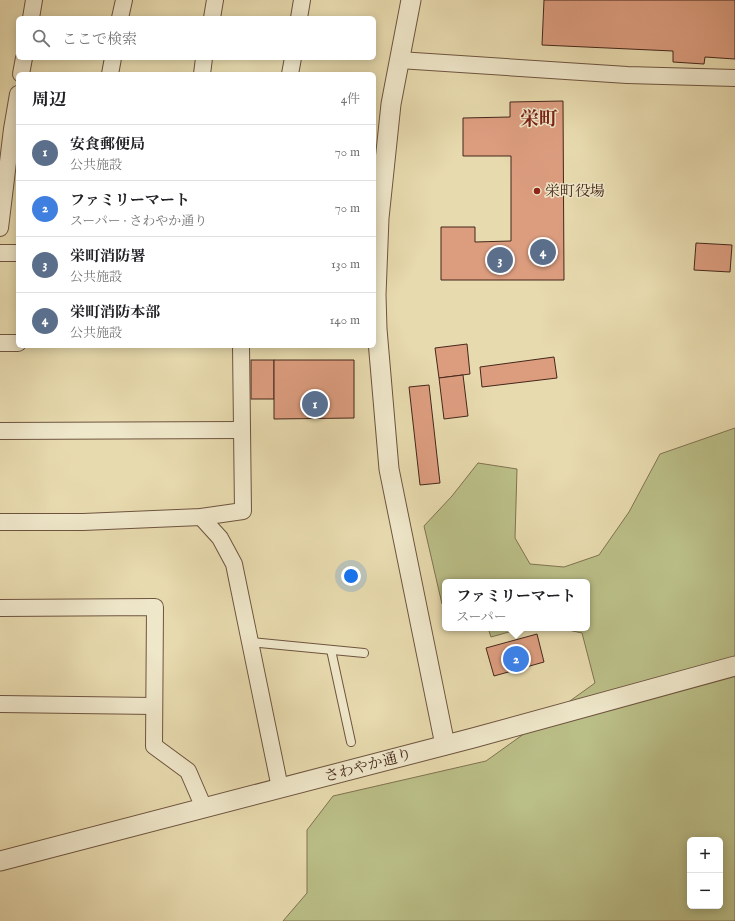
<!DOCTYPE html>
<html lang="ja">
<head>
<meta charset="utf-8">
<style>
	body { margin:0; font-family:"IM FELL English","Noto Serif JP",serif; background:#f2f2f2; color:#202124 }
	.controls { position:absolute; right:12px; bottom:12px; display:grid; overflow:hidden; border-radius:6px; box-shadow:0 2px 10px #0003 }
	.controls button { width:36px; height:36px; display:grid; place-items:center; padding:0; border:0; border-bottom:1px solid #e0e0e0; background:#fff; color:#202124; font:20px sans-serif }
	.you { position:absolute; left:351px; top:576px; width:14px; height:14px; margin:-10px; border:3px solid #fff; border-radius:50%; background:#1a73e8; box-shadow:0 0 0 6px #1a73e833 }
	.badge { display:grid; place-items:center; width:26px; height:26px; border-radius:50%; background:#0b8043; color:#fff; font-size:13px; font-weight:700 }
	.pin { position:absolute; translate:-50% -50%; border:2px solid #fff; box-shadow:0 1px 4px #0006 }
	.popup { position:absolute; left:442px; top:579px; width:148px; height:52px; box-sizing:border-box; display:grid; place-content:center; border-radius:6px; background:#fff; filter:drop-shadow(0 1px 3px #0005); font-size:13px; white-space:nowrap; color:#757577 }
	.popup b { font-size:15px; color:#202124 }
	.popup::after { content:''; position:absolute; left:50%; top:100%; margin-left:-8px; border:8px solid transparent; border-top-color:#fff }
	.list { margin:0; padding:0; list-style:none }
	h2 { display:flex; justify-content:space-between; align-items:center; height:52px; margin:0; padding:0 16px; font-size:17px }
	h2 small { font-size:13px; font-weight:400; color:#757577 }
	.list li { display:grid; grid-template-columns:26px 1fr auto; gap:12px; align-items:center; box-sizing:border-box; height:56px; padding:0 16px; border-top:1px solid #e0e0e0 }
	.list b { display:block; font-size:15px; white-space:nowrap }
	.list p { margin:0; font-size:13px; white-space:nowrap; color:#757577 }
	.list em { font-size:13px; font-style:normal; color:#757577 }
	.icon { flex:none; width:22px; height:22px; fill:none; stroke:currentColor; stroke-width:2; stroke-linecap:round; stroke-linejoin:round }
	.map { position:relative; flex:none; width:735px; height:921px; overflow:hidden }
	.search { position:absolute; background:#fff; box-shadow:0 2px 10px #0003; left:16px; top:16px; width:360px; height:44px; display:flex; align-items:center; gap:10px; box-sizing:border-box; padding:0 14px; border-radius:6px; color:#757577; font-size:15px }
	.panel { position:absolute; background:#fff; box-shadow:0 2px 10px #0003; left:16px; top:72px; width:360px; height:276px; border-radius:6px }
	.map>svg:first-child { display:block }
	.green { fill:#babe87; stroke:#807250; fill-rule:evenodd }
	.building { fill:#dc9d7f; stroke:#45271a }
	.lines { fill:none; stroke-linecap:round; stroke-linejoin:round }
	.service-casing { stroke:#6e543f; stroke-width:10 }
	.minor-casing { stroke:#6e543f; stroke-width:18 }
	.tertiary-casing { stroke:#6e543f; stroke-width:21 }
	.service { stroke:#efe7ca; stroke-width:8 }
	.minor { stroke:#efe7ca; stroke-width:16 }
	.tertiary { stroke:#efe7ca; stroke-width:19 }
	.poi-dot { fill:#8f2418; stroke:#efe7ca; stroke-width:1.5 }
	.labels { text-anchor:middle; stroke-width:3; stroke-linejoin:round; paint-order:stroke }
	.poi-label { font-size:15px; fill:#45271a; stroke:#efe7ca; text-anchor:start }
	.street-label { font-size:15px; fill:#45271a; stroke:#efe7ca }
	.district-label { font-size:19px; font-weight:bold; fill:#7a1f14; stroke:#efe7ca }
</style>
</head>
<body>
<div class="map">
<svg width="735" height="921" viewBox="0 0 735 921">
	<rect width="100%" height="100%" fill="#e7daae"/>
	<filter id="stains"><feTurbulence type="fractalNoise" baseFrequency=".005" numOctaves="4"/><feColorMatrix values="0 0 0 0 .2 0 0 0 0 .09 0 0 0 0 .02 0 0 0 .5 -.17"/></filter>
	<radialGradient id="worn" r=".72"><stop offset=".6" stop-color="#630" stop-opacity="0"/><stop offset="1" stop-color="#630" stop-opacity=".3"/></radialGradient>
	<g class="green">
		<path d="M735,428V921H283L307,893V830L333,796L486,761L595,683L582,633L559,628H587V582H445V604H442L424,526L452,496L478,463L517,469L515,538L530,564L564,567L599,555L629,512L660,454ZM690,840H720V906H690Z"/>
		<path d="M488,628H523L491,637Z"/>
	</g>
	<g class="building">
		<path d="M544,0H735V59L705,57L704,64L673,62V51L542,45Z"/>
		<path d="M563,101L564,280H441V227H475V242L511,241V156H463V118L510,117V102Z"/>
		<path d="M696,243L732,245L730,272L694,270Z"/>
		<path d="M467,344L470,374L439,378L435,348Z"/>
		<path d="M554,357L557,378L482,387L480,367Z"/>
		<rect x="251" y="360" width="23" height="39"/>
		<path d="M274,360H354V418L274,419Z"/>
		<path d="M463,375L468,416L444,419L439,378Z"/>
		<path d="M429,385L440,483L420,485L409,387Z"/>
		<path d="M537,634L544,662L494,676L486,648Z"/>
	</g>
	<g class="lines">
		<defs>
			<g id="service">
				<path d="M250,642L364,653"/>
				<path d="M331,650L351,742"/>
			</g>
			<g id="minor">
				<path d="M31,18L34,0"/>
				<path d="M120,18L124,0"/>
				<path d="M212,18L215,0"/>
				<path d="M299,18L302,0"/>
				<path d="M399,60L627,75L735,78"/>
				<path d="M21,74L24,58"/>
				<path d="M110,74L113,58"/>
				<path d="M202,74L204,58"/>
				<path d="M290,74L293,58"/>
				<path d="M0,228L12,129L18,94"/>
				<path d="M0,253H18"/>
				<path d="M0,343H18"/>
				<path d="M0,431L241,430"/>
				<path d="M201,517L220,538L234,564L280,788"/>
				<path d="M0,522H83L201,517L243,511L241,346"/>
				<path d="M0,608L155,607L154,746L188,771L204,808"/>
				<path d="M0,704L154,706"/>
			</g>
			<g id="tertiary">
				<path d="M411,0L391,104L379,218L376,295L377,329L389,469L445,745"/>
				<path d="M0,861L473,738L735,666"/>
			</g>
		</defs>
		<use href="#service" class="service-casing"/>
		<use href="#minor" class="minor-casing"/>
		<use href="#tertiary" class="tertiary-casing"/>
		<use href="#service" class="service"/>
		<use href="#minor" class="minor"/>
		<use href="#tertiary" class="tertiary"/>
	</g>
	<circle class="poi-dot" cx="537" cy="191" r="4"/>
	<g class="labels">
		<g class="poi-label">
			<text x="545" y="196">栄町役場</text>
		</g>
		<g class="street-label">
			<text transform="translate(368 765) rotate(-15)" y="5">さわやか通り</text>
		</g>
		<g class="district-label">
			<text x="539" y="125">栄町</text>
		</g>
	</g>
	<rect width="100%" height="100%" filter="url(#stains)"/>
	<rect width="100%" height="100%" fill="url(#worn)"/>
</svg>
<div class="controls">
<button>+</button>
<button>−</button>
</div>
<div class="you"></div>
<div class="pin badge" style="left:315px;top:404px;background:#5c6f8a">1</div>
<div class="pin badge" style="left:516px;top:659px;background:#3f7fe0">2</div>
<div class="popup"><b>ファミリーマート</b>スーパー</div>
<div class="pin badge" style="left:500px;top:260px;background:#5c6f8a">3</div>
<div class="pin badge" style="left:543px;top:252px;background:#5c6f8a">4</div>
<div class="search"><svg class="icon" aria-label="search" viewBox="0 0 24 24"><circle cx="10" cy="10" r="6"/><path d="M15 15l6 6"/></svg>ここで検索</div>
<section class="panel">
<h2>周辺<small>4件</small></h2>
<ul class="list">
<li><span class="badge" style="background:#5c6f8a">1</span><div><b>安食郵便局</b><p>公共施設</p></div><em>70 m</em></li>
<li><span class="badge" style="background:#3f7fe0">2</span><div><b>ファミリーマート</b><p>スーパー · さわやか通り</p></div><em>70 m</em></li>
<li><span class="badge" style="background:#5c6f8a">3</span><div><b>栄町消防署</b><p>公共施設</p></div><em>130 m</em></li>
<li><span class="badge" style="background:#5c6f8a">4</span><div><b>栄町消防本部</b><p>公共施設</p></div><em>140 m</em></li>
</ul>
</section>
</div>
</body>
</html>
